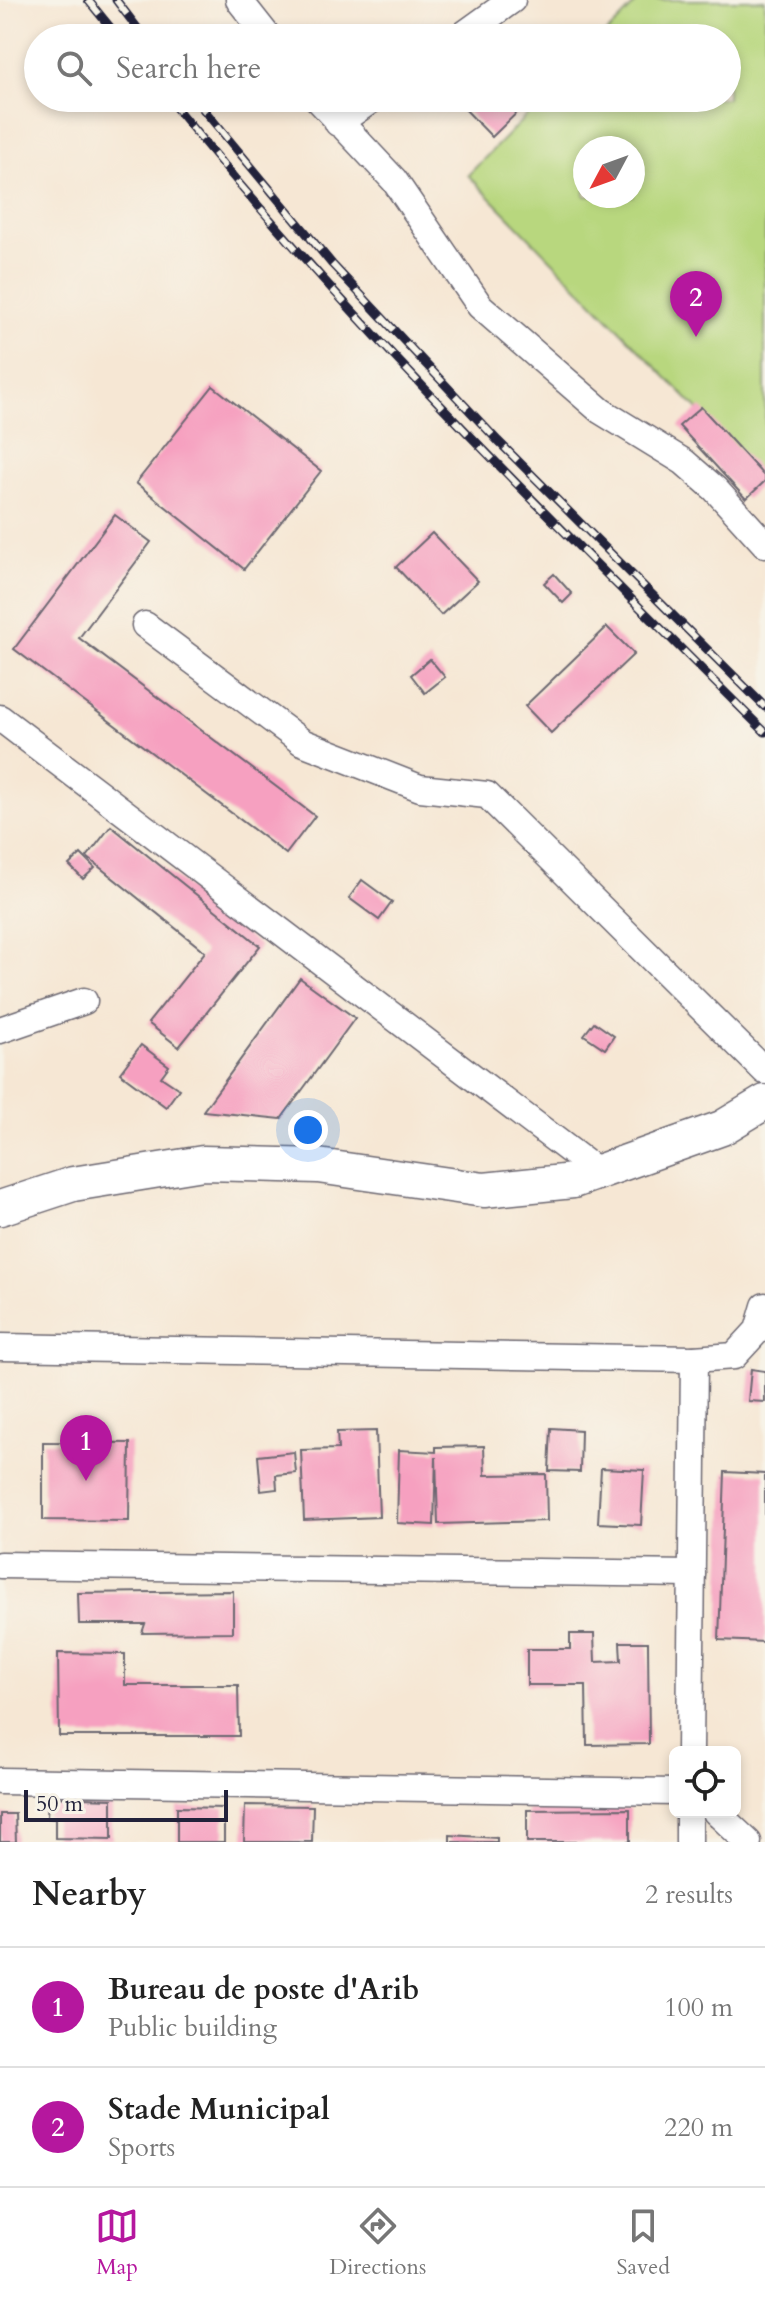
<!DOCTYPE html>
<html lang="en">
<head>
<meta charset="utf-8">
<style>
	body { margin:0; font-family:Cardo,serif; background:#f6f6f6; color:#222 }
	.controls { position:absolute; right:24px; bottom:24px; display:grid; overflow:hidden; border-radius:12px; box-shadow:0 4px 12px #0003 }
	.controls button { width:72px; height:72px; display:grid; place-items:center; padding:0; border:0; border-bottom:2px solid #e0e0e0; background:#fff; color:#222; font:40px sans-serif }
	.compass { position:absolute; left:573px; top:136px; width:72px; height:72px; border-radius:50%; background:#fff; box-shadow:0 4px 12px #0003; rotate:229deg }
	.scale { position:absolute; left:24px; bottom:20px; width:204px; box-sizing:border-box; padding-left:8px; border:4px solid #22223b; border-top:0; font-size:22px; line-height:28px; white-space:nowrap; color:#22223b; -webkit-text-stroke:6px #f7f3e8; paint-order:stroke }
	.you { position:absolute; left:308px; top:1130px; width:28px; height:28px; margin:-20px; border:6px solid #fff; border-radius:50%; background:#1a73e8; box-shadow:0 0 0 12px #1a73e833 }
	.badge { display:grid; place-items:center; width:52px; height:52px; border-radius:50%; background:#b5179e; color:#fff; font-size:26px; font-weight:700 }
	.pin { position:absolute; translate:-50% -66px; filter:drop-shadow(0 2px 4px #0008) }
	.pin::after { content:''; position:absolute; top:42px; width:28px; height:24px; background:inherit; clip-path:polygon(0 0,100% 0,50% 100%) }
	.list { margin:0; padding:0; list-style:none }
	h2 { display:flex; justify-content:space-between; align-items:center; height:104px; margin:0; padding:0 32px; font-size:34px }
	h2 small { font-size:26px; font-weight:400; color:#767676 }
	.list li { display:grid; grid-template-columns:52px 1fr auto; gap:24px; align-items:center; box-sizing:border-box; height:120px; padding:0 32px; border-top:2px solid #e0e0e0 }
	.list b { display:block; font-size:30px; white-space:nowrap }
	.list p { margin:0; font-size:26px; white-space:nowrap; color:#767676 }
	.list em { font-size:26px; font-style:normal; color:#767676 }
	.icon { flex:none; width:44px; height:44px; fill:none; stroke:currentColor; stroke-width:2; stroke-linecap:round; stroke-linejoin:round }
	.map { position:relative; flex:none; width:765px; height:1842px; overflow:hidden }
	.search { position:absolute; background:#fff; box-shadow:0 4px 12px #0003; left:24px; right:24px; top:24px; height:88px; display:flex; align-items:center; gap:20px; box-sizing:border-box; padding:0 28px; border-radius:44px; color:#767676; font-size:30px }
	.sheet { height:344px; background:#fff }
	nav { display:flex; justify-content:space-around; align-items:center; box-sizing:border-box; height:112px; border-top:2px solid #e0e0e0; background:#fff; font-size:22px; color:#767676 }
	nav a { display:grid; justify-items:center; gap:4px }
	nav .on { color:#b5179e }
	.map>svg:first-child { display:block }
	.green { fill:#b8d77e; stroke:#6d7c5c; stroke-width:2; fill-rule:evenodd }
	.building { fill:#f6a0c0 }
	.lines { fill:none; stroke-linecap:round; stroke-linejoin:round }
	.minor-casing { stroke:#6c6771; stroke-width:29 }
	.major-casing { stroke:#6c6771; stroke-width:37 }
	.minor { stroke:#fff; stroke-width:26 }
	.major { stroke:#fff; stroke-width:34 }
	.rail-casing { stroke:#22223b; stroke-width:9 }
	.rail { stroke:#f7f3e8; stroke-width:6; stroke-dasharray:18; stroke-linecap:butt }
</style>
</head>
<body>
<div class="map">
<svg width="765" height="1842" viewBox="0 0 765 1842">
	<rect width="100%" height="100%" fill="#f7f3e8"/>
	<filter id="ink" filterUnits="userSpaceOnUse"><feTurbulence type="fractalNoise" baseFrequency=".0125" numOctaves="2"/><feDisplacementMap in="SourceGraphic" scale="16" xChannelSelector="R" yChannelSelector="G"/><feConvolveMatrix kernelMatrix="1 2 1 2 8 2 1 2 1" color-interpolation-filters="sRGB"/></filter>
	<filter id="wash" filterUnits="userSpaceOnUse"><feTurbulence type="fractalNoise" baseFrequency=".006" numOctaves="4" result="noise"/><feDisplacementMap in="SourceGraphic" scale="32" xChannelSelector="R" yChannelSelector="G"/><feGaussianBlur stdDeviation="1.8" result="paint"/><feColorMatrix in="noise" values="0 0 0 0 0 0 0 0 0 0 0 0 0 0 0 0 0 1.4 0 .05"/><feComposite in="paint" operator="in"/></filter>
	<g filter="url(#wash)">
		<rect width="100%" height="100%" fill="#f6e7d4"/>
		<path class="green" d="M639,0H765V478L468,175L544,98H727V38H602ZM585,148H633V196H585Z"/>
		<g id="blocks">
			<g class="building">
				<path d="M471,98H528L530,100L492,137L462,106Z"/>
				<path d="M213,386L321,471L244,569L136,483Z"/>
				<path d="M701,407L765,477V481L746,499L679,426Z"/>
				<path d="M115,515L151,542L79,638L315,816L286,854L14,649Z"/>
				<path d="M432,533L478,581L441,615L396,567Z"/>
				<path d="M554,574L572,594L563,603L544,583Z"/>
				<path d="M607,627L634,654L551,733L525,706Z"/>
				<path d="M430,659L445,677L425,693L411,675Z"/>
				<path d="M111,826L260,946L179,1047L148,1023L205,952L87,857Z"/>
				<path d="M81,854L95,868L83,879L69,865Z"/>
				<path d="M362,880L392,902L379,920L349,898Z"/>
				<path d="M300,978L355,1018L281,1119L203,1111Z"/>
				<path d="M594,1022L614,1036L605,1049L584,1035Z"/>
				<path d="M141,1045L169,1066L161,1077L179,1089L166,1107L120,1073Z"/>
				<path d="M751,1369L765,1371V1402L748,1401Z"/>
				<path d="M551,1428L581,1430L580,1472L549,1471Z"/>
				<path d="M376,1431L379,1517L304,1520L301,1450L338,1449L337,1432Z"/>
				<path d="M43,1442L130,1443L129,1521L43,1520Z"/>
				<path d="M484,1446L485,1475L546,1474L547,1521L438,1524L436,1457L434,1525L397,1523L399,1450L436,1452V1447Z"/>
				<path d="M294,1452L296,1473L276,1475L277,1489L261,1491L258,1456Z"/>
				<path d="M601,1468L644,1470L641,1525L598,1523Z"/>
				<path d="M725,1472L765,1474V1642L719,1640Z"/>
				<path d="M233,1591V1632L142,1633L145,1624H79L78,1593Z"/>
				<path d="M570,1634H594L595,1662L621,1661L620,1642H648L649,1744L587,1745L586,1685H527V1649H570Z"/>
				<path d="M58,1653L125,1654V1685H238L239,1736H59Z"/>
				<path d="M48,1797L112,1799V1839L55,1838V1819L47,1818Z"/>
				<path d="M245,1805L313,1806L312,1842H244Z"/>
				<path d="M177,1807L224,1808V1842H177Z"/>
				<path d="M630,1809V1842H527V1810Z"/>
				<path d="M0,1814H15L16,1842H0Z"/>
				<path d="M450,1835L497,1838V1842H450Z"/>
			</g>
		</g>
	</g>
	<g filter="url(#ink)">
		<use href="#blocks" fill-opacity="0" stroke="#6c6771" stroke-width="2"/>
		<g class="lines">
			<defs>
				<g id="minor">
					<path d="M239,0L269,38"/>
					<path d="M459,38L512,0"/>
					<path d="M317,98L394,180L480,306L601,411L684,462L715,489L765,544"/>
					<path d="M338,123L374,98"/>
					<path d="M145,625L302,742L420,788L487,795L765,1071"/>
					<path d="M0,718L598,1172"/>
					<path d="M0,1030L84,1001"/>
					<path d="M0,1347L694,1359L734,1356L758,1330L765,1306"/>
					<path d="M0,1565L692,1574"/>
					<path d="M690,1752L694,1359"/>
					<path d="M0,1781L675,1792"/>
					<path d="M716,1812L748,1842"/>
					<path d="M689,1842V1812"/>
				</g>
				<path id="major" d="M0,1208L73,1184L203,1163L318,1166L484,1190L573,1181L722,1128L765,1102"/>
			</defs>
			<use href="#minor" class="minor-casing"/>
			<use href="#major" class="major-casing"/>
			<use href="#minor" class="minor"/>
			<use href="#major" class="major"/>
			<defs>
				<g id="rail">
					<path d="M88,0L119,38"/>
					<path d="M116,0L145,38"/>
					<path d="M168,98C351,325 559,527 765,732"/>
					<path d="M194,98L332,264L498,441L765,707"/>
				</g>
			</defs>
			<use href="#rail" class="rail-casing"/>
			<use href="#rail" class="rail"/>
		</g>
	</g>
</svg>
<div class="controls">
<button><svg class="icon" aria-label="locate" viewBox="0 0 24 24"><circle cx="12" cy="12" r="6"/><path d="M12 2v4M12 18v4M2 12h4M18 12h4"/></svg></button>
</div>
<svg class="compass" viewBox="-18 -18 36 36"><path d="M0-13l5 13h-10z" fill="#e53935"/><path d="M0 13l5-13h-10z" fill="#767676"/></svg>
<div class="scale">50 m</div>
<div class="you"></div>
<div class="pin badge" style="left:86px;top:1481px">1</div>
<div class="pin badge" style="left:696px;top:337px">2</div>
<div class="search"><svg class="icon" aria-label="search" viewBox="0 0 24 24"><circle cx="10" cy="10" r="6"/><path d="M15 15l6 6"/></svg>Search here</div>
</div>
<section class="sheet">
<h2>Nearby<small>2 results</small></h2>
<ul class="list">
<li><span class="badge">1</span><div><b>Bureau de poste d'Arib</b><p>Public building</p></div><em>100 m</em></li>
<li><span class="badge">2</span><div><b>Stade Municipal</b><p>Sports</p></div><em>220 m</em></li>
</ul>
</section>
<nav>
<a class="on"><svg class="icon" aria-label="map" viewBox="0 0 24 24"><path d="M3 6l6-2 6 2 6-2v14l-6 2-6-2-6 2zM9 4v14M15 6v14"/></svg>Map</a>
<a><svg class="icon" aria-label="directions" viewBox="0 0 24 24"><path d="M12 3l9 9-9 9-9-9zM9 14v-3h6M13 9l2 2-2 2"/></svg>Directions</a>
<a><svg class="icon" aria-label="saved" viewBox="0 0 24 24"><path d="M7 4h10v16l-5-4-5 4z"/></svg>Saved</a>
</nav>
</body>
</html>
